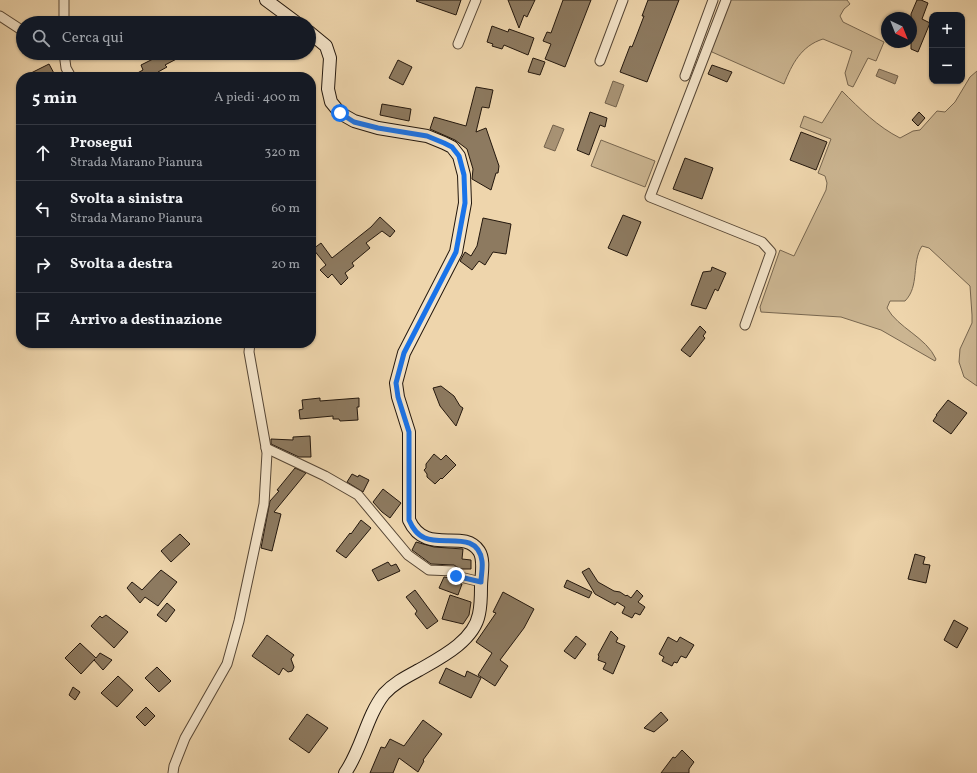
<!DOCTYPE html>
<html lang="it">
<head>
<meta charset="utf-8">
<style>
	body { margin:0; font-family:Vollkorn,serif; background:#20242c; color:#f1f3f6 }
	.controls { position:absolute; right:12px; top:12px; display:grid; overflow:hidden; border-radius:8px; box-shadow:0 1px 3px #0004 }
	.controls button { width:36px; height:36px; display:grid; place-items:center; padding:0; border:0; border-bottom:1px solid #363941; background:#171b24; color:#f1f3f6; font:20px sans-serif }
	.compass { position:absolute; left:881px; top:12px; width:36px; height:36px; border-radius:50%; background:#171b24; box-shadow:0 1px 3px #0004; rotate:137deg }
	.stop { position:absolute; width:12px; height:12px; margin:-9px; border:3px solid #1a73e8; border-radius:50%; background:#fff }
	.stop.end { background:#1a73e8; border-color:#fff; box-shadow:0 1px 4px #0008 }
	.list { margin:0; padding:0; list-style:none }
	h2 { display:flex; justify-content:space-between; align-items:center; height:52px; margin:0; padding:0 16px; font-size:17px }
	h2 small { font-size:13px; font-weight:400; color:#9ea1a6 }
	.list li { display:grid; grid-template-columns:26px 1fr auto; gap:12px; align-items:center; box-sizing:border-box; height:56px; padding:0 16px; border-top:1px solid #363941 }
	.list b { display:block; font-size:15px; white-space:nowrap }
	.list p { margin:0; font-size:13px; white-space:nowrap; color:#9ea1a6 }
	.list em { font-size:13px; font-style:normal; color:#9ea1a6 }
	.icon { flex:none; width:22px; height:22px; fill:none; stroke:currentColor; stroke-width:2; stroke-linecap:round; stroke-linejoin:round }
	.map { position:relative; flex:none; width:977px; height:773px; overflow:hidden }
	.search { position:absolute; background:#171b24; box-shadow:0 1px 3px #0004; left:16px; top:16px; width:300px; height:44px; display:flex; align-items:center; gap:10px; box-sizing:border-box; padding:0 14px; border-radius:22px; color:#9ea1a6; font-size:15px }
	.panel { position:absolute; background:#171b24; box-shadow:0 1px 3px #0004; left:16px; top:72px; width:300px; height:276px; border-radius:16px }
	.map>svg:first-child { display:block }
	.green { fill:#cbb591; stroke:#77664f }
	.water { fill:#a99476; stroke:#73624c }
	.building { fill:#8d7a60; stroke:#23170d }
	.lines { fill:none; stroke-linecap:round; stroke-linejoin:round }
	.street-casing { stroke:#564635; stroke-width:11 }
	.secondary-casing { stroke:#23170d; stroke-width:14 }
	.street { stroke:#f4e4c9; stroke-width:9 }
	.secondary { stroke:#f4e4c9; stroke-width:12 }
	.route { stroke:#1a73e8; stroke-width:5 }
</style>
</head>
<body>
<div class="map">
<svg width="977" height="773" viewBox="0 0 977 773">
	<rect width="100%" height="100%" fill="#eed5ac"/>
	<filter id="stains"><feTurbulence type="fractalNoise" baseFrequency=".005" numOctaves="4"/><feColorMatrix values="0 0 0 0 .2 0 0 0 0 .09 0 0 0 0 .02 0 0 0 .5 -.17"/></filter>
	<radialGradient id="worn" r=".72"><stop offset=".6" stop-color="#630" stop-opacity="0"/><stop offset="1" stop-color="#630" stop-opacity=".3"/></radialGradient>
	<g class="green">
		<path d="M728,0H847L850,4L844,9L840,16L843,22L884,42L876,61L868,58L853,87L848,85L845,73L852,51L823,39C801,46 792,64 784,84L712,52L710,49Z"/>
		<path d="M977,71V386L964,377L959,362L960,349L972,323V315L970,286L929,248L922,246C911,263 920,286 905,301H890L887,308C898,328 926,337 936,359L935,361L881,330L841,317L761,312L760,307L780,250L794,256L826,190L827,183L825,176L818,173L831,139L800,127L804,116L822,123L842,91C860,109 878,127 900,138L913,131L920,130L937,111L945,112L955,102L970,77Z"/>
		<path d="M601,140L655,161L645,187L591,166Z"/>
	</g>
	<g class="water">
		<path d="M879,69L898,76L895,84L876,76Z"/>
		<path d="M613,81L624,85L616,107L605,103Z"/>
		<path d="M553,125L564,129L555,151L544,147Z"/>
	</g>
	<g class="building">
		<path d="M417,0H461L456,15L416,1Z"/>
		<path d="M508,0H535L527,17L524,15L519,28Z"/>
		<path d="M563,0H591L565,67L545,59L551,44L543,41L547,32L551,33Z"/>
		<path d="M648,0H679L647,82L620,72L630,46L632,47L636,37L644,16H642Z"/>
		<path d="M917,0H921L928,3L922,19L930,23L918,52L911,49V14Z"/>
		<path d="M492,26L508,32L509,29L534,38L528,55L504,45L502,49L492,46L493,44L487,42Z"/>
		<path d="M165,53H188L165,65L167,67L158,72L160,77H130L143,70L141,65Z"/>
		<path d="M533,58L545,62L540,75L528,72Z"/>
		<path d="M398,60L412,67L403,85L389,78Z"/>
		<path d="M49,64L56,77H23Z"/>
		<path d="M712,65L732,72L727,82L708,74Z"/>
		<path d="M476,87L493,90L489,108L482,107L476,132L486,128L499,166L498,173H496L491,190L472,179L473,169L467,149L455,140L430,129L434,117L466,126Z"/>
		<path d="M382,104L411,109L409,121L380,115Z"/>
		<path d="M590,112L607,118L605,127L600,125L589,155L577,150Z"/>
		<path d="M919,112L925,118L918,126L912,120Z"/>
		<path d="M801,132L827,142L816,170L790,160Z"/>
		<path d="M685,158L713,168L702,199L673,189Z"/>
		<path d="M623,215L641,222L627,256L608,248Z"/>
		<path d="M380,217L395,231L390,237L382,231L366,243L370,248L352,263L354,266L345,273L348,278L341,285L332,274L328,278L320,270L326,265L313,249L321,243L332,258L371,227Z"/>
		<path d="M483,218L511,224L506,254L493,252L485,265L479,261L472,270L460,261L465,252L471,256L477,246Z"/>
		<path d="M712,267L726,273L718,291L715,289L706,309L691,305L703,272L711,271Z"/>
		<path d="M700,326L706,332L703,336L705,338L690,357L681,350Z"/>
		<path d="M441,386L454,396L460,406L463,408L456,426L440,406L433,388Z"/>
		<path d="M320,398V401L359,398V407H357L358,420L340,421L339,419H333V416L300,419L299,410L303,409L302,400Z"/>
		<path d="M948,400L967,413L951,434L933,421L937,415H936Z"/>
		<path d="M310,436L311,457H299L271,444V439L293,440V437Z"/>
		<path d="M434,454L441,460L446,455L456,465L442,479L441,478L435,484L427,477V474L424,470L426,468V464Z"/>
		<path d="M295,468L306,473L274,512L281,514L272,551L261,548L270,501L279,491L277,490Z"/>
		<path d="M352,474L358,477L359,475L369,480L363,492L347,482Z"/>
		<path d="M383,489L401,503L390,518L382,512L373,502Z"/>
		<path d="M361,520L371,528L346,558L336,551L350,533L351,534Z"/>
		<path d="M180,534L190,544L171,562L161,551Z"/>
		<path d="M416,542L434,547L463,549L462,559L471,560V569H460L454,565L431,564L412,550Z"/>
		<path d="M915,554L925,557L923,564L930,565L926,583L908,579Z"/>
		<path d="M388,562L391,566L396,564L400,571L378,581L372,570Z"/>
		<path d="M589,568L598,582L614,591L620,592L626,596L627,595L631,598L637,590L643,596L638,602L645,607L640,615L635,613L632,618L622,613L625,607L617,602L615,605L595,594L582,572Z"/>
		<path d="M161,570L177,582L158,606L145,597L140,603L127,588L132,582L142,590Z"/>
		<path d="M444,577L450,578L454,582L462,584L458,595L439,588Z"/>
		<path d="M567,580L592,592L589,598L564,587Z"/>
		<path d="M415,590L438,621L427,629L415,614L417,611L406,597Z"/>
		<path d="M503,592L534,609L524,628L500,660L508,666L495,686L478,675L492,653L476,642L496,613L493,612Z"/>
		<path d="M450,595L471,602L469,615L463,624L442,619Z"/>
		<path d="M167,603L175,610L166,622L157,615Z"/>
		<path d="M106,615L128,632L114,648L91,626L100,616L102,618Z"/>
		<path d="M954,620L968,628L957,648L944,640Z"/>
		<path d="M611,631L618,638L616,642L625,646L613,674L603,669L606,663L598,660L599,656L598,655Z"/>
		<path d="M267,635L294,655L291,659L294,667L292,671L288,672L283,668L279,675L252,656Z"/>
		<path d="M576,636L586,644L575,659L564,651Z"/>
		<path d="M668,637L677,642L680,637L694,645L686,658L681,656L677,663L674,662L672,666L662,661L664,657L659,654Z"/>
		<path d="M80,643L96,658L100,653L112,660L103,670L94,660L95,659L81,674L65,658Z"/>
		<path d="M157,667L171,681L159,692L145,678Z"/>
		<path d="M446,668L465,677L467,671L481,678L471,698L439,683Z"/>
		<path d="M118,676L133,690L117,707L101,693Z"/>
		<path d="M73,687L80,692L75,700L69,695Z"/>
		<path d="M146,707L155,716L145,726L136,717Z"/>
		<path d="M661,712L668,720L654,732L644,728Z"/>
		<path d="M307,714L328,728L309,753L289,739Z"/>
		<path d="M423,720L442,734L423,760L424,761L418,772L399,758L393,773H370L381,747L385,748L390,739L404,746Z"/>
		<path d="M682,750L694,762L689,769V773H661L673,757L675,758Z"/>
	</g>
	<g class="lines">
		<defs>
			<g id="street">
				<path d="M726,0L650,197L762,242L771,252L745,325"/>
				<path d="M0,16L23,31"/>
				<path d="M64,23V0"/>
				<path d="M458,44L476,0"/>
				<path d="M64,53L66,68L71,77"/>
				<path d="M600,61L623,0"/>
				<path d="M685,76L713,0"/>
				<path d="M266,448L325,476L358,495L408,555L429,570L454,571L456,576L481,582"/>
				<path d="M173,773L174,766L185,738L227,664L239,621L264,504L267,453L249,352L250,343"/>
			</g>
			<g id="secondary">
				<path d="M266,0L297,23"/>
				<path d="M309,32L326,46L330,58L328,89L331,102L340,113L354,121L378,128L427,136L444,143L452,147L459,156L464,175L465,203L456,252L404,353L396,383L398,397L409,432V520C426,557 463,527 479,551C485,560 481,576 481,587C481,595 481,605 479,614C474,641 440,658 419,670C406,677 394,683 384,694C366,717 362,749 345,773"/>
			</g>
		</defs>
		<use href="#street" class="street-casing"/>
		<use href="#secondary" class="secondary-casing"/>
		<use href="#street" class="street"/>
		<use href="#secondary" class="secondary"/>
	</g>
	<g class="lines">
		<path class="route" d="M340,113L354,122L378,128L427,136L444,143L452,147L459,156L464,175L465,203L456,252L404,353L396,383L398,397L409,432V520C413,529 417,535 425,538C443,546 478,530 482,561C483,568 481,576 481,582L456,576"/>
	</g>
	<rect width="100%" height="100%" filter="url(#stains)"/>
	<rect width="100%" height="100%" fill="url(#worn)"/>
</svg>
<div class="controls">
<button>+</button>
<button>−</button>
</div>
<svg class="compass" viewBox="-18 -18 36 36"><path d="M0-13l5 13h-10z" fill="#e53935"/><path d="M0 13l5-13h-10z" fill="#9ea1a6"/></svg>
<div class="stop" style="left:340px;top:113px"></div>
<div class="stop end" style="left:456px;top:576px"></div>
<div class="search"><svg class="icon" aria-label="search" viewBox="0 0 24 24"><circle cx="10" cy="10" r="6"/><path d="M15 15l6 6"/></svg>Cerca qui</div>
<section class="panel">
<h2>5 min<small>A piedi · 400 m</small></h2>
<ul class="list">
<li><svg class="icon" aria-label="ahead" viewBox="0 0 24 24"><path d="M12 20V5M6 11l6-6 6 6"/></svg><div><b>Prosegui</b><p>Strada Marano Pianura</p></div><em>320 m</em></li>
<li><svg class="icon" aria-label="left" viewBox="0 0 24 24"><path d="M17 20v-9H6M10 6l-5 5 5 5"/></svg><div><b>Svolta a sinistra</b><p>Strada Marano Pianura</p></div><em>60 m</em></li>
<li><svg class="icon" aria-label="right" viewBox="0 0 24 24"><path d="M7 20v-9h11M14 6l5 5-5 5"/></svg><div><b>Svolta a destra</b></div><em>20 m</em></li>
<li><svg class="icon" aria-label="arrive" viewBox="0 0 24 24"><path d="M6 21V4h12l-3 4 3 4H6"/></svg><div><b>Arrivo a destinazione</b></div></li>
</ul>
</section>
</div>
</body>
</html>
